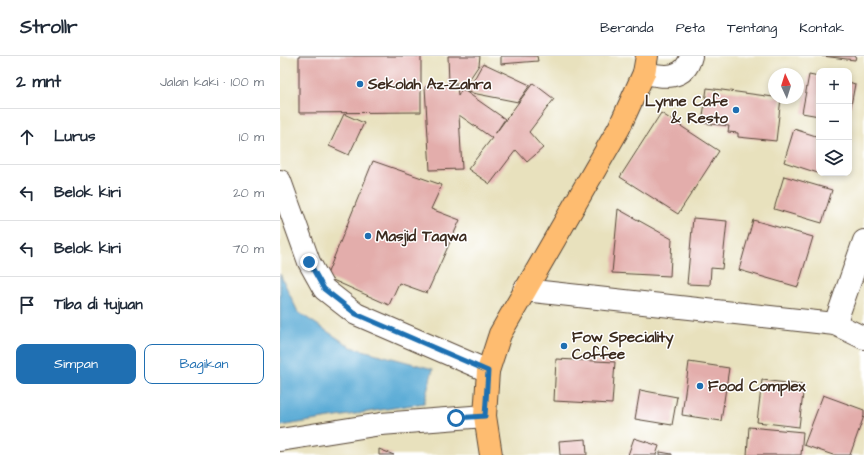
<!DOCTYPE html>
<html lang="id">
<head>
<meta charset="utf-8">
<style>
	body { margin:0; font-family:"Architects Daughter",sans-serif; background:#f2f2f3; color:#1f2937 }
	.controls { position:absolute; right:12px; top:12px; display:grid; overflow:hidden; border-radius:8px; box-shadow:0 2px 6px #0003 }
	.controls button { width:36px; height:36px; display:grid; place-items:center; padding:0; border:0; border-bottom:1px solid #e0e1e3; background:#fff; color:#1f2937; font:20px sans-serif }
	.compass { position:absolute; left:488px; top:12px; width:36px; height:36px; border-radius:50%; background:#fff; box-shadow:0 2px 6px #0003; rotate:356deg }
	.stop { position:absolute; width:12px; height:12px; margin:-9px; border:3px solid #1f6fb2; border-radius:50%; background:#fff }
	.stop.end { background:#1f6fb2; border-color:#fff; box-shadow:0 1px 4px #0008 }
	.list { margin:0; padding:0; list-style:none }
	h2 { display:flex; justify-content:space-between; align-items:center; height:52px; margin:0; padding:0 16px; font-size:17px }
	h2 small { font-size:13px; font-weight:400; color:#747a83 }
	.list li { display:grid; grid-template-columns:26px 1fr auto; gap:12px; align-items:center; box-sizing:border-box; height:56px; padding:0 16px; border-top:1px solid #e0e1e3 }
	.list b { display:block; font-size:15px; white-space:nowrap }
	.list em { font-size:13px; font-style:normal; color:#747a83 }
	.actions { display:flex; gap:8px; padding:12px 16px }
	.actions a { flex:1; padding:9px 0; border:1px solid #1f6fb2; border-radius:8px; text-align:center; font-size:14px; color:#1f6fb2 }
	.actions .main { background:#1f6fb2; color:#fff }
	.icon { flex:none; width:22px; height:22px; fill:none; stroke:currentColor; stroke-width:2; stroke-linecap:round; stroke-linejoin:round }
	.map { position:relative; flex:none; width:584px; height:399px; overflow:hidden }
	header { display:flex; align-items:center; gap:24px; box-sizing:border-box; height:56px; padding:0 20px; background:#fff; border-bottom:1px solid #e0e1e3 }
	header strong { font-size:19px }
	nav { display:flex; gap:22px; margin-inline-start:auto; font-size:14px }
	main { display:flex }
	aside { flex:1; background:#fff }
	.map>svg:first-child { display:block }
	.water { fill:#5bacd6; stroke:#4b6b7a }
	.building { fill:#e3adab }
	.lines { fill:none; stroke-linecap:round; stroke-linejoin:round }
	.minor-casing { stroke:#554536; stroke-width:24 }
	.major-casing { stroke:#554536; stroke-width:24 }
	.minor { stroke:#fff; stroke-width:22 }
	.major { stroke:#febc70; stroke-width:22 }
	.route { stroke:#1f6fb2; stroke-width:5 }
	.poi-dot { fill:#1f6fb2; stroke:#fff; stroke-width:1.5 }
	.labels { text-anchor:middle; stroke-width:3; stroke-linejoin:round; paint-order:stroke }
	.poi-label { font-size:15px; font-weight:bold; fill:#3b2a1e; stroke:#fff; text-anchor:start }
</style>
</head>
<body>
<header>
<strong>Strollr</strong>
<nav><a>Beranda</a><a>Peta</a><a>Tentang</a><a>Kontak</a></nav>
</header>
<main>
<aside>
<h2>2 mnt<small>Jalan kaki · 100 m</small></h2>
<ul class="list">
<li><svg class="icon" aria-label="ahead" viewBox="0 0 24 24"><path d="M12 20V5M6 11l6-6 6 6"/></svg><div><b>Lurus</b></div><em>10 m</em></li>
<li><svg class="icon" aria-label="left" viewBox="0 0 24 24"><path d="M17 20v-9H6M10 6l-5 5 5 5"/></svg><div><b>Belok kiri</b></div><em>20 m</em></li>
<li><svg class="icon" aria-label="left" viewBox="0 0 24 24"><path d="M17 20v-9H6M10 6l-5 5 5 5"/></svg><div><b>Belok kiri</b></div><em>70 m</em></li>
<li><svg class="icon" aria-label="arrive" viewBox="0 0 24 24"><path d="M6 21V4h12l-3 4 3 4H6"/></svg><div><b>Tiba di tujuan</b></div></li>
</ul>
<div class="actions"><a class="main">Simpan</a><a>Bagikan</a></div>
</aside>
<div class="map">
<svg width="584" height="399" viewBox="0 0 584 399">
	<rect width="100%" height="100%" fill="#fff"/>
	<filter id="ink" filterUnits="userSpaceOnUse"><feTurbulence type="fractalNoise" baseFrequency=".025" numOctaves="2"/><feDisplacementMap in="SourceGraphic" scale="8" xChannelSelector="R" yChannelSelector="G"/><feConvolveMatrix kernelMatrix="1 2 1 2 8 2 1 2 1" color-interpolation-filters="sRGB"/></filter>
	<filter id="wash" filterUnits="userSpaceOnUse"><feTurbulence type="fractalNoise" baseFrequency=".012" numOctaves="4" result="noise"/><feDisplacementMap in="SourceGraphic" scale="16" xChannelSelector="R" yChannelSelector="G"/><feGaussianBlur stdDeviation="0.9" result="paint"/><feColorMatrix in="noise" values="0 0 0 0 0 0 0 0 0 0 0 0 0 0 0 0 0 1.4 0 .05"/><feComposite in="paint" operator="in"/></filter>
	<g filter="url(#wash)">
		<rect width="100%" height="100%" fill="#e8e1bd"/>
		<path class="water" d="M0,218L18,256L71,291L153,313L144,347L0,370Z"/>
		<g id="blocks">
			<g class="building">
				<path d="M19,0H141V56L19,57Z"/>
				<path d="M168,0H200L199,9L187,27H169Z"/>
				<path d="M221,0H257L258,5L221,8Z"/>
				<path d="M542,0H576L575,4Z"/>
				<path d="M203,7L250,29L238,46L187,36Z"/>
				<path d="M529,19L539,21V60L522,57Z"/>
				<path d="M569,26L575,28L570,55H569Z"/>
				<path d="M253,27L274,43L249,76L263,92L247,106L236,94L210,128L188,113L212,82L179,59L182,113L150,114L145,31L177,29L178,40L182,33L225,63L215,78Z"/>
				<path d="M427,32L501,42L496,85L458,81V77L448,76L449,70L422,67Z"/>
				<path d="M381,57L439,95L398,158L340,121Z"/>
				<path d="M64,58L84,67L69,99L49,90Z"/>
				<path d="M514,73L539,81V117H544V119L504,106Z"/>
				<path d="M93,105L162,129L151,153L180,164L147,237L119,227L109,249L46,221Z"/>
				<path d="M504,120L552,134L542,167L494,153Z"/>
				<path d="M338,153L392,183L390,220L332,217Z"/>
				<path d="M413,162L447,165L442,213L431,212L430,229L407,228Z"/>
				<path d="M473,164L533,181L518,231L459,214Z"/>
				<path d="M276,303L335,306L332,348L274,345Z"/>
				<path d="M409,306L449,312L441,365L402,359Z"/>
				<path d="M482,324L524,329L519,371L477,366Z"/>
				<path d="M360,334L397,341L392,369L355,363Z"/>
				<path d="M543,339L584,354V360L570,399H553L524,389Z"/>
				<path d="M469,371L523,376L521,399H467Z"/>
				<path d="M354,382L379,390L376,399H348Z"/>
				<path d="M306,383L307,399H280L279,385Z"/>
				<path d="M99,393L114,399H99Z"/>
				<path d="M380,396L392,398V399H380Z"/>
			</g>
		</g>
	</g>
	<g filter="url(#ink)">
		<use href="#blocks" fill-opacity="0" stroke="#554536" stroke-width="1"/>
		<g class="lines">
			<defs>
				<g id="minor">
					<path d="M364,17C383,21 405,25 411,0"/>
					<path d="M0,125L29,206L44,233L76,258L208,315"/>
					<path d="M244,234L555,268L584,282"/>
					<path d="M555,268L584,185"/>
					<path d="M0,384L101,368L205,360"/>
				</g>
				<path id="major" d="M211,399L205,360L208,315L220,278L339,72L364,17L367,0"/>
			</defs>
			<use href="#minor" class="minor-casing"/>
			<use href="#major" class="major-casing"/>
			<use href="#minor" class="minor"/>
			<use href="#major" class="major"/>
		</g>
	</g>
	<g class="lines" filter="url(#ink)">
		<path class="route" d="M29,206L44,233L76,258L208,315L205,360L176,362"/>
	</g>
	<g class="poi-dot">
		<circle cx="80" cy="28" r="4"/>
		<circle cx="456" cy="54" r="4"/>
		<circle cx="88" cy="180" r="4"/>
		<circle cx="284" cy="290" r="4"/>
		<circle cx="420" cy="330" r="4"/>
	</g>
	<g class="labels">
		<g class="poi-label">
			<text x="88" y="33">Sekolah Az-Zahra</text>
			<text x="448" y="50" text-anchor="end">Lynne Cafe<tspan x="448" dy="17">&amp; Resto</tspan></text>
			<text x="96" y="185">Masjid Taqwa</text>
			<text x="292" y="286">Fow Speciality<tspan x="292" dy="17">Coffee</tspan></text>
			<text x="428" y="335">Food Complex</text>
		</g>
	</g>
</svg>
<div class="controls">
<button>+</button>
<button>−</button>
<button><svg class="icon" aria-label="layers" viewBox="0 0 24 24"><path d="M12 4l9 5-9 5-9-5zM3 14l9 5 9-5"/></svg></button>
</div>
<svg class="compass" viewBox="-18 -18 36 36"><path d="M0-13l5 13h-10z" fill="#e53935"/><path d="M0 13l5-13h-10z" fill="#747a83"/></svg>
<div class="stop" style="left:176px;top:362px"></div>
<div class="stop end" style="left:29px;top:206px"></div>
</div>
</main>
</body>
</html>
